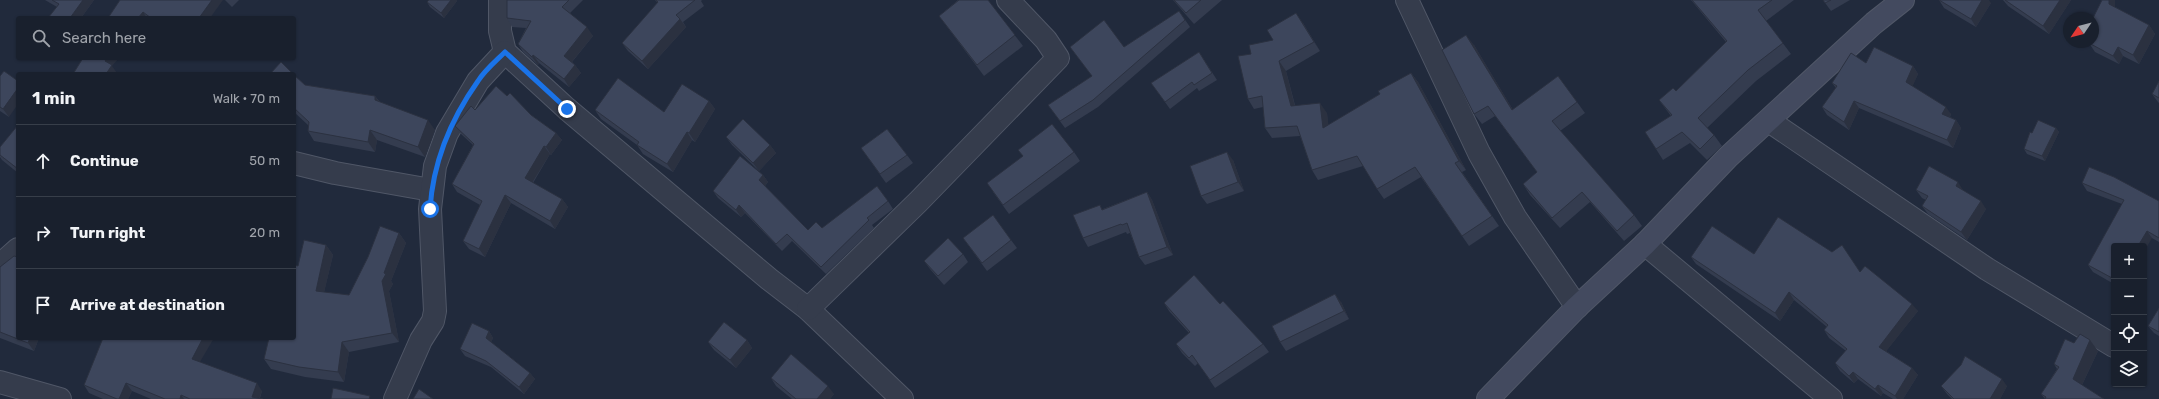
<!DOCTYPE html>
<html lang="en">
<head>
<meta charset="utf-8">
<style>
	body { margin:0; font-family:Rubik,sans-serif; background:#222835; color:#f1f3f6 }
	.controls { position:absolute; right:12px; bottom:12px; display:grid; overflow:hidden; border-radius:4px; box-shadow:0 1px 3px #0004 }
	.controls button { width:36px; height:36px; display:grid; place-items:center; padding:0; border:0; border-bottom:1px solid #373e49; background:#19202d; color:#f1f3f6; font:20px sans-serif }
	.compass { position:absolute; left:2063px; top:12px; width:36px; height:36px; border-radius:50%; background:#19202d; box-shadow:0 1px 3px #0004; rotate:235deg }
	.stop { position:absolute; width:12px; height:12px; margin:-9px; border:3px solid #1a73e8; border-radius:50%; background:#fff }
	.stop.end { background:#1a73e8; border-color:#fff; box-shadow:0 1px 4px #0008 }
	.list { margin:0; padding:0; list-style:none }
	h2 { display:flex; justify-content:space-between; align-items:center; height:52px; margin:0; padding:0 16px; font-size:17px }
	h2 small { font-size:13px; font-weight:400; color:#9fa3aa }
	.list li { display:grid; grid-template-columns:26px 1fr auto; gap:12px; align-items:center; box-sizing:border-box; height:72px; padding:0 16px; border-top:1px solid #373e49 }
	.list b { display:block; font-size:15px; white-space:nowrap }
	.list em { font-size:13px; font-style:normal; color:#9fa3aa }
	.icon { flex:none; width:22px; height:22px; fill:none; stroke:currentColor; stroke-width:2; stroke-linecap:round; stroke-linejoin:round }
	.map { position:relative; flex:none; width:2159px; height:399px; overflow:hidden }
	.search { position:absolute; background:#19202d; box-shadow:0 1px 3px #0004; left:16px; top:16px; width:280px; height:44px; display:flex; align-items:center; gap:10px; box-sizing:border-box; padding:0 14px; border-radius:4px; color:#9fa3aa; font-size:15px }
	.panel { position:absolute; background:#19202d; box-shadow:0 1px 3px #0004; left:16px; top:72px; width:280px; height:268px; border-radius:4px }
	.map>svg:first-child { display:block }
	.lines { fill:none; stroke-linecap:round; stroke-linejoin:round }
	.street-casing { stroke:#505767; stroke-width:24 }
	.secondary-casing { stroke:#505767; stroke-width:24 }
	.street { stroke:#353c4c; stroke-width:22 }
	.secondary { stroke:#434a5f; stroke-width:22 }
	.wall { fill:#343c4f }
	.shaded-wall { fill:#2b3140 }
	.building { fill:#3d465c; stroke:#2b3140 }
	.route { stroke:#1a73e8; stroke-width:5 }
</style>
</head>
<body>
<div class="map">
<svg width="2159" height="399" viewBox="0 0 2159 399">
	<rect width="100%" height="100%" fill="#212a3c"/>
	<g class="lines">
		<defs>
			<g id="street">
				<path d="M500,0V31L505,52L567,109L769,279L808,309L902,399"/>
				<path d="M1407,0L1479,153L1515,217L1577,307"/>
				<path d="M1769,121L1987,269L2114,346"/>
				<path d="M294,163L335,173L431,190"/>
				<path d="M1645,244L1831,399"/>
				<path d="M0,265L18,249"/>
				<path d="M808,309L918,202L1058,58L1046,40L1008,0"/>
				<path d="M0,382L60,399"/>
				<path d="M395,399L421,340L433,321L435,311L430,209L435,166L447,133L478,81L505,52"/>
			</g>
			<path id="secondary" d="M1488,399L1577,307L1645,244L1728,157L1874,23L1903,0"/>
		</defs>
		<use href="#street" class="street-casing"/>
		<use href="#secondary" class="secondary-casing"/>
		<use href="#street" class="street"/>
		<use href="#secondary" class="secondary"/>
	</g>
	<g class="wall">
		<path d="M45,0H94L81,18L57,7Z"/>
		<path d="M120,0L210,18H108Z"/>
		<path d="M225,0H239L232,7Z"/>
		<path d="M507,0H583L570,13L593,36L572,62L575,65L581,73L569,87L539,63L538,65L523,52L518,44L526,28L512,27L507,18Z"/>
		<path d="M655,0H702L701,1L704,6L683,22L686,27L648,69L628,51L622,43L658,3Z"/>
		<path d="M958,0H988L1023,46L984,76L939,16Z"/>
		<path d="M1173,0H1222L1194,24Z"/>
		<path d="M1691,0H1794L1766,21L1791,54L1756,81L1707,128L1714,135L1722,146L1707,160L1690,143L1663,160L1656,149L1671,116L1659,100L1676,91L1726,42Z"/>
		<path d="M1823,0H1850L1831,11Z"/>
		<path d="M1939,0L1991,3L1976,27L1944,8Z"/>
		<path d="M2003,0H2071L2049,34L2008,6Z"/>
		<path d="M2115,0V7L2149,25L2155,34L2139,64L2123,56L2119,64L2095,52L2089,43L2093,42V18Z"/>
		<path d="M457,1L444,18L430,7L427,2Z"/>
		<path d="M1179,11L1190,27L1098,107L1065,128L1048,105L1092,76L1070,47H1124Z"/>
		<path d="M1303,23L1320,51L1286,71L1295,105L1327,113L1328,125L1380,94L1411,73L1418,82L1466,170L1462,172L1499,226L1469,246L1421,177L1384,199L1377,189L1363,166L1318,180L1312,170L1300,136L1272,138L1265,128L1263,107L1254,109L1248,99L1251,54Z"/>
		<path d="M1474,45L1513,110L1577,102L1585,113L1560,131L1634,215L1642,226L1624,241L1590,202L1560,228L1530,195L1523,184L1537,172L1495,116L1482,124L1474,114Z"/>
		<path d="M1199,52L1217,80L1199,91L1197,88L1170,109L1151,83Z"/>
		<path d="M1866,63L1913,66L1918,74L1912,86L1951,114L1950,117L1956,120L1961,128L1953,148L1859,108L1849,130L1827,115L1822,107L1836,88L1832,83Z"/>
		<path d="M294,75L305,85L375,96L380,102L435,130L425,157L377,140L375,152L314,141L308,131V125L294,112Z"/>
		<path d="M0,76L9,117L0,111Z"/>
		<path d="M2152,94L2159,98V103L2158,102Z"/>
		<path d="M507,96L531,115L556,133L562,140L551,155L550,154L533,183L562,199L568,207L555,229L511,203L485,257L469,249L463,241L480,205L457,192L452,184L473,145L461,134L455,126L475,110Z"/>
		<path d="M709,101L715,109L695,142L692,140L673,172L643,154L637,145L601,119L595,110L664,112Z"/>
		<path d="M18,125V173L2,160L0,157V147Z"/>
		<path d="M2056,128L2059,132L2045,161L2027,154L2024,149Z"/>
		<path d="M887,129L913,163L886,183L861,148Z"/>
		<path d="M726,137L770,145L776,153L759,171L732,145Z"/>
		<path d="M1074,152L1080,161L1009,214L993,192L1023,156Z"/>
		<path d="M1233,160L1244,191L1207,204L1201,196Z"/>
		<path d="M763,175L768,182L765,186L808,230L822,228L888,201L893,209L872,225L874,228L826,274L792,241L782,251L745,213L741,217L718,198L713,191Z"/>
		<path d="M2082,183L2159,201V242L2152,238L2114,246V284L2093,272L2088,265L2122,204L2087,191Z"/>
		<path d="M1916,190H1963L1986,209L1967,240L1928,214L1922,206L1926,200L1922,198Z"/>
		<path d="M1147,192L1152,200L1173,255L1145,265L1139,257L1130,233L1127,234L1126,232L1088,247L1083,238L1103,209Z"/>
		<path d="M399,233L406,243L391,281L393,284L389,291L399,342L349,352L344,382L305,377L271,369L264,359L298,266L326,245L333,255L324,292L349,295Z"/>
		<path d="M963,238L1011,240L1017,248L987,271Z"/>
		<path d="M963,254L968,262L944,285L930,269L924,261Z"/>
		<path d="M1754,254L1860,272L1918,311L1886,351L1912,368L1918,375L1903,399H1893L1883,393L1881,396L1858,379L1854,383L1840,371L1835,363L1846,351L1829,338L1824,330L1827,327L1794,300L1780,321L1696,264L1691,257Z"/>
		<path d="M0,267L39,338L34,351L0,338Z"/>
		<path d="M1341,302L1349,319L1286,351L1280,342Z"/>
		<path d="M1164,303L1220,304L1263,344L1269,352L1215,388L1198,363L1195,366L1182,353L1176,344L1189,333L1169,311Z"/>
		<path d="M2159,308V336L2154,333L2148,326Z"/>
		<path d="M489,331L493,338L491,342L530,373L535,379L524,394L491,367L465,356L460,349Z"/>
		<path d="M747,340L752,348L736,368L714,350L708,342Z"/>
		<path d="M2074,343L2098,351L2082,385L2045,399L2041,394L2057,369L2054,364Z"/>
		<path d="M200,362L262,391L260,398L263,399H151L132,391L128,399H103L89,393L84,385Z"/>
		<path d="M771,378L834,394L830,399H792L776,386Z"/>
		<path d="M1941,386H2007L2000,399H1952L1947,394Z"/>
	</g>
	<g class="shaded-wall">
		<path d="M83,0H94L81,18H70Z"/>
		<path d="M212,0H223L210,18H199Z"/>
		<path d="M451,0H457V1L444,18L441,13Z"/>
		<path d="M1982,0H1989L1991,3L1976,27L1971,19Z"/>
		<path d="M2060,0H2071L2049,34L2043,26Z"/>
		<path d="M2109,0H2115V12L2109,4Z"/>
		<path d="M143,12L147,18H138Z"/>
		<path d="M1296,13L1303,23L1320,51L1314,42Z"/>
		<path d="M680,19L686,27L648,69L642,61Z"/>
		<path d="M2149,25L2155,34L2139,64L2133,55Z"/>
		<path d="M587,27L593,36L570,64L564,56Z"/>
		<path d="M1466,35L1474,45L1519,120L1512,110Z"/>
		<path d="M2118,47L2123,56L2119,64L2113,56Z"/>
		<path d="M533,55L539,63L538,65L532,57Z"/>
		<path d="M107,58H119L112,66L117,73V74H106L105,61Z"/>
		<path d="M1279,61L1286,71L1297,115L1291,106Z"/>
		<path d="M575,65L581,73L569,87L564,79Z"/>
		<path d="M1913,66L1918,74L1911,90L1906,82Z"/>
		<path d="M1411,73L1418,82L1466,170L1459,161Z"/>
		<path d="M18,88V104L9,117L3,109Z"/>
		<path d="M375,96L382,106L375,100Z"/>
		<path d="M709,101L715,109L695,142L689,133Z"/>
		<path d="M1854,101L1859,108L1849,130L1844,122Z"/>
		<path d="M1320,103L1327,113L1330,137L1323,128Z"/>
		<path d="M1946,107L1951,114L1947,122L1942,114Z"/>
		<path d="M428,120L435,130L425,157L418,147Z"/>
		<path d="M1956,120L1961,128L1953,148L1947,140Z"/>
		<path d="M2056,128L2059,132L2045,161L2042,156Z"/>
		<path d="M370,130L377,140L375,152L368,142Z"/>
		<path d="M687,132L692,140L673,172L667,164Z"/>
		<path d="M556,133L562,140L551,155L546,147Z"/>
		<path d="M770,145L776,153L759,171L753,163Z"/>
		<path d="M544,146L550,154L530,186L525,178Z"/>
		<path d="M1227,152L1233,160L1244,191L1238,182Z"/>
		<path d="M763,175L768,182L764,187L759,180Z"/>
		<path d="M1958,182L1963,190L1956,186Z"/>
		<path d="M1147,192L1152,200L1173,255L1167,247Z"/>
		<path d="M505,195L511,203L485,257L479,249Z"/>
		<path d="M562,199L568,207L555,229L550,221Z"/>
		<path d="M1981,201L1986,209L1967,240L1961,232Z"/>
		<path d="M739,205L745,213L741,217L736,210Z"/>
		<path d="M2147,231L2152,238L2144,252V246H2138Z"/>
		<path d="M399,233L406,243L391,281L393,284L389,291L399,342L392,333L382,281L384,273Z"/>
		<path d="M326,245L333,255L322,301L316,291Z"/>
		<path d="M1789,292L1794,300L1780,321L1775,313Z"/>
		<path d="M1335,294L1341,302L1349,319L1344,311Z"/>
		<path d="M1912,304L1918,311L1884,354L1879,347Z"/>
		<path d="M489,331L493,338L490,345L486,338Z"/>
		<path d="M30,338H39L34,351L28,343Z"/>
		<path d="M203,338H214L197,367L192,359Z"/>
		<path d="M747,340L752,348L736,368L730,360Z"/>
		<path d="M2090,340L2098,351L2080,389L2073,379Z"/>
		<path d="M342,342L349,352L344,382L338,372Z"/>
		<path d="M1912,368L1918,375L1903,399H1897L1895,396Z"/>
		<path d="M1853,372L1858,379L1854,383L1849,376Z"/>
		<path d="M530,373L535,379L524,394L519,387Z"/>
		<path d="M2002,379L2007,386L2000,399H1990Z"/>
		<path d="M126,383L132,391L128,399H119Z"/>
		<path d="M257,383L262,391L259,399L252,397Z"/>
		<path d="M1878,385L1883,393L1881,396L1875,389Z"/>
		<path d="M828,386L834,394L830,399H817Z"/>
		<path d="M181,395L184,399H180Z"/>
	</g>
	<g class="building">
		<path d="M52,0H83L70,18H48L59,4Z"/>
		<path d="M120,0H212L199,18H151L143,12L138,18H108Z"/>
		<path d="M429,0H451L441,13L427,2Z"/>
		<path d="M507,0H569L562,7L587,27L564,56L575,65L564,79L533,55L532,57L518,44L531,21L507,18Z"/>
		<path d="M656,0H695L676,15L680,19L642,61L622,43L658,2Z"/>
		<path d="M959,0H988L1015,35L977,65L939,16Z"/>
		<path d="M1174,0H1201L1186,13Z"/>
		<path d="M1692,0H1772L1758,10L1783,43L1748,70L1698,118L1714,135L1700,149L1682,132L1656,149L1645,132L1672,115L1659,100L1673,88L1676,91L1727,41Z"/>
		<path d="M1823,0H1831L1825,3Z"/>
		<path d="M1939,0H1982L1971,19Z"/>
		<path d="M2005,0H2060L2043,26Z"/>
		<path d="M2102,0H2109V4L2149,25L2133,55L2118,47L2113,56L2089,43L2090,42H2093V36L2094,35L2093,34V18Z"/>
		<path d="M1179,11L1185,20L1093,100L1060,121L1048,105L1092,76L1070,47L1104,20L1124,47Z"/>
		<path d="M1296,13L1314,42L1279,61L1291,106L1320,103L1323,128L1380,94L1378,91L1411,73L1459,161L1455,163L1492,216L1462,236L1415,167L1377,189L1357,156L1312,170L1297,126L1265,128L1262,96L1248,99L1238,56L1251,54L1249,45L1273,40L1267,30Z"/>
		<path d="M1466,35L1512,110L1558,76L1577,102L1552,121L1634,215L1617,231L1582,192L1552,218L1523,184L1537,172L1488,106L1474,114L1442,50Z"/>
		<path d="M1874,47L1913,66L1906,82L1946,107L1942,114L1956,120L1947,140L1854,101L1844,122L1822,107L1837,86L1832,83L1851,53L1866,63Z"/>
		<path d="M1199,52L1212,73L1194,85L1192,82L1165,102L1151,83Z"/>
		<path d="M83,58H107L105,61L112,65L106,74H73Z"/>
		<path d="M281,62L293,74H270Z"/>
		<path d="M4,71L18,81V88L3,109L0,107V76Z"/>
		<path d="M294,75L305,85L375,96V100L428,120L418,147L370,130L368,142L308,131L309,122L294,108Z"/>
		<path d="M618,78L664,112L682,84L709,101L689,133L687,132L667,164L637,145L639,142L595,110Z"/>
		<path d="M2159,81V98L2152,94Z"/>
		<path d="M496,86L507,96L510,93L531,115L556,133L546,147L544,146L525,178L562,199L550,221L505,195L479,249L463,241L482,201L452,184L474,144L455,126L471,106L475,110Z"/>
		<path d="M743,119L770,145L753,163L726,137Z"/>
		<path d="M2038,120L2056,128L2042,156L2024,149L2030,132L2032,133Z"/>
		<path d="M1052,124L1074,152L1003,205L987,183L1023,156L1018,150Z"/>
		<path d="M18,125V169L0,155V147Z"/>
		<path d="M887,129L907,155L880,174L861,148Z"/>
		<path d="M1227,152L1238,182L1201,196L1190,166Z"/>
		<path d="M740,156L763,175L759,180L808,230L816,222L822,228L877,186L888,201L867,218L869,220L821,267L787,234L776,244L739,205L736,210L713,191Z"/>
		<path d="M1929,166L1958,182L1956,186L1981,201L1961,232L1922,206L1928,196L1916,190Z"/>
		<path d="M2089,167L2114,177L2159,201V238L2147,231L2138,246H2114V279L2088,265L2124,200L2082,183Z"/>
		<path d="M1147,192L1167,247L1139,257L1127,223L1122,225L1121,224L1083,238L1073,215L1100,205L1102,210Z"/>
		<path d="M993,215L1011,240L982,263L963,238Z"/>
		<path d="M1778,217L1832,252L1842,245L1860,272L1865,266L1912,304L1879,347L1912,368L1895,396L1878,385L1875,389L1853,372L1849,376L1835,363L1847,349L1824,330L1828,325L1789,292L1775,313L1691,257L1712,226L1754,254Z"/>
		<path d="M380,226L399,233L384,273L386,274L382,281L392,333L342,342L338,372L299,367L264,359L269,338H294V265L298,266L304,240L326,245L316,291L349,295L368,257Z"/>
		<path d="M948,238L963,254L938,276L924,261Z"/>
		<path d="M14,256L18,257V338H30L28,343L0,332V267Z"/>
		<path d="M1194,275L1220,304L1223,301L1263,344L1210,380L1192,355L1189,358L1176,344L1190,332L1164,303Z"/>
		<path d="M1335,294L1344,311L1280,342L1272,326Z"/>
		<path d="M2159,308V332L2148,326Z"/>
		<path d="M724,322L747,340L730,360L708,342Z"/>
		<path d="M472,323L489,331L486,338L530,373L519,387L486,361L460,349Z"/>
		<path d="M2080,334L2090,340L2073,379L2104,399H2045L2046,397L2041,394L2059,367L2054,364L2065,339L2074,343Z"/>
		<path d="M103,338H203L192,359L257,383L252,397L263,399H190L181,395L180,399H165L126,383L119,399H117L84,385Z"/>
		<path d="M791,354L828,386L817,399H796L771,378Z"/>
		<path d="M1965,356L2002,379L1990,399H1954L1941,386L1961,365Z"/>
		<path d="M333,388L370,396L369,399H331Z"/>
		<path d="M419,389L433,399H413Z"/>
	</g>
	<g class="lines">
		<path class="route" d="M430,209C433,162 451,119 478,81C485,70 496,61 505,52L567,109"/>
	</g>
</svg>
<div class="controls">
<button>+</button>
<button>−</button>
<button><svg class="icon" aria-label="locate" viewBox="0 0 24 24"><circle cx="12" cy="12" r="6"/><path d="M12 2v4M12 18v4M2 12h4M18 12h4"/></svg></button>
<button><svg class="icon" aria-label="layers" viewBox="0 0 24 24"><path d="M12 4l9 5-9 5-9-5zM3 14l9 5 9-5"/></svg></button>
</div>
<svg class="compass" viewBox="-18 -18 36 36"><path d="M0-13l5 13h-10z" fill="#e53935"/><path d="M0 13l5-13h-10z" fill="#9fa3aa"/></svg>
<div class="stop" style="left:430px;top:209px"></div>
<div class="stop end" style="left:567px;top:109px"></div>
<div class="search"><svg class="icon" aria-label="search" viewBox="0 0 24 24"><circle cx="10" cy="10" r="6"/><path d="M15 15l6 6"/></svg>Search here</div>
<section class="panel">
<h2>1 min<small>Walk · 70 m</small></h2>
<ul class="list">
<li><svg class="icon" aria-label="ahead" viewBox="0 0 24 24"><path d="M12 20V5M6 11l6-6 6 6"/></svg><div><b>Continue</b></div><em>50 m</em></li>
<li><svg class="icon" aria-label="right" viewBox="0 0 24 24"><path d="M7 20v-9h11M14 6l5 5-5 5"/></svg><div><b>Turn right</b></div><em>20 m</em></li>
<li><svg class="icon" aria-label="arrive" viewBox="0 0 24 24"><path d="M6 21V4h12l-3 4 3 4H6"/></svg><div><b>Arrive at destination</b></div></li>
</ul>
</section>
</div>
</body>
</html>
